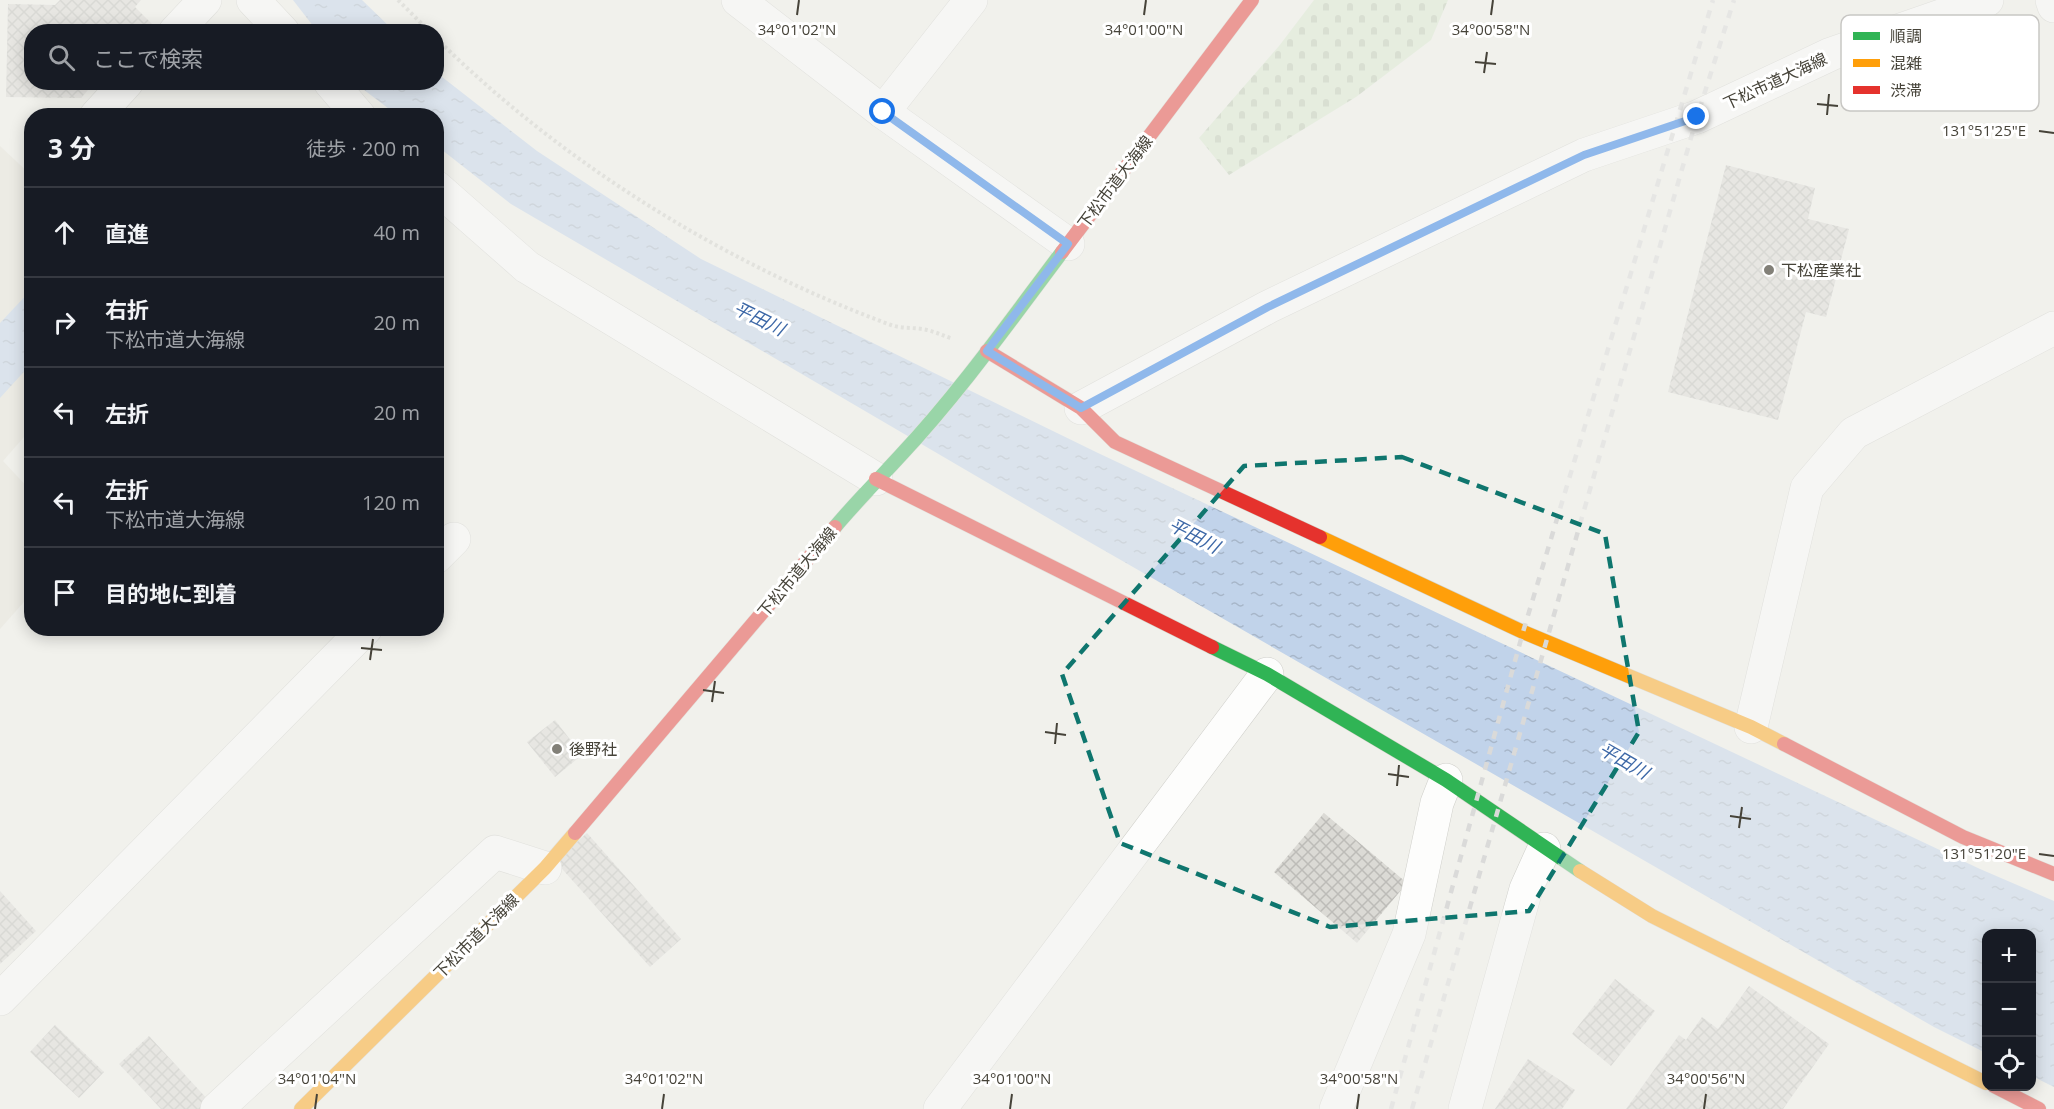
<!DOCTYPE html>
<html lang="ja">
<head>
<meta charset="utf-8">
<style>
	body { margin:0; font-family:"Open Sans","Noto Sans JP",sans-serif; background:#20242c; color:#f1f3f6 }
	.controls { position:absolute; right:18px; bottom:18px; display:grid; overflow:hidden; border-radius:12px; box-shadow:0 3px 15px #0003 }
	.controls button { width:54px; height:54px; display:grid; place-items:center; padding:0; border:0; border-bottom:2px solid #363941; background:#171b24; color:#f1f3f6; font:30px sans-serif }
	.stop { position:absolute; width:18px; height:18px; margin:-14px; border:4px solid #1a73e8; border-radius:50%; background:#fff }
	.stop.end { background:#1a73e8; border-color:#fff; box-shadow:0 2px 6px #0008 }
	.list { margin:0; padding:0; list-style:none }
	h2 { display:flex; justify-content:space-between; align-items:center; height:78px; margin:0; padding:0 24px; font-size:26px }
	h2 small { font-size:20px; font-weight:400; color:#9ea1a6 }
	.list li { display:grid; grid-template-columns:39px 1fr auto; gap:18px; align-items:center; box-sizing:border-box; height:90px; padding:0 24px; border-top:2px solid #363941 }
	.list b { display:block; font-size:22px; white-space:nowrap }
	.list p { margin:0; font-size:20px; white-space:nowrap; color:#9ea1a6 }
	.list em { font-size:20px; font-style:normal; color:#9ea1a6 }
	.icon { flex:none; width:33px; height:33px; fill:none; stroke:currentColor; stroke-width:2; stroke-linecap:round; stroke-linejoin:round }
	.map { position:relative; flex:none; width:2054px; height:1109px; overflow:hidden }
	.search { position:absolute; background:#171b24; box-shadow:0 3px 15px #0003; left:24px; top:24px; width:420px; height:66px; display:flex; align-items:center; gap:15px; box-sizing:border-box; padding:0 21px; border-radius:24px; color:#9ea1a6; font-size:22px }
	.panel { position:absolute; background:#171b24; box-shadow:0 3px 15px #0003; left:24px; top:108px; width:420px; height:528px; border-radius:24px }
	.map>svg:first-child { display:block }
	.education { fill:#e7e5d9 }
	.cemetery { fill:url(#cemetery-stones) }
	.water { fill:url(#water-ripples) }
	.building { fill:url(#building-cross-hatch) }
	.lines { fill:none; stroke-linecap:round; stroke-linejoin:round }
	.street-casing { stroke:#cfcfca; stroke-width:34 }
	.fast-casing { stroke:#d1d0c6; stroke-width:15 }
	.slow-casing { stroke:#d1d0c6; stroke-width:15 }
	.jam-casing { stroke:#d1d0c6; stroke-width:15 }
	.path { stroke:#d1d1cb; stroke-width:4; stroke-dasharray:3 3; stroke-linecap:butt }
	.street { stroke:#fdfdfc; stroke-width:33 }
	.fast { stroke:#30b455; stroke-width:14 }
	.slow { stroke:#ff9f0a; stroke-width:14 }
	.jam { stroke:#e5322d; stroke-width:14 }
	.rail { stroke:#dadad9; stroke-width:4.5; stroke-dasharray:8 8; stroke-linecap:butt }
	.route { stroke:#1a73e8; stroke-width:8 }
	.marked { fill:none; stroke:#0f766e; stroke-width:4.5; stroke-dasharray:12 8; stroke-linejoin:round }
	.ticks { fill:none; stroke:#464339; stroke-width:2 }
	.poi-dot { fill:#828078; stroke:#fff; stroke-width:2 }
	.labels { text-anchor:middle; stroke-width:6; stroke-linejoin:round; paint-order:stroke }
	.street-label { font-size:16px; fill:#464339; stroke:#fff }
	.poi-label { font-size:16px; fill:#464339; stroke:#fff; text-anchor:start }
	.water-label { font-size:18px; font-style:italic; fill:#3d68a7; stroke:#fff }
	.key { fill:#fff; stroke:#c8c7c4; stroke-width:1.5 }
	.key-label { font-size:16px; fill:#464339 }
	.ticks-label { font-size:15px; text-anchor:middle; fill:#464339; stroke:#fff; stroke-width:6; stroke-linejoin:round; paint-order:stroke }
</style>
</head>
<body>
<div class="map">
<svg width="2054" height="1109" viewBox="0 0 2054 1109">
	<defs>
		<pattern id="cemetery-stones" width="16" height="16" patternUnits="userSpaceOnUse" patternTransform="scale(1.5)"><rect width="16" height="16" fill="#dae9cf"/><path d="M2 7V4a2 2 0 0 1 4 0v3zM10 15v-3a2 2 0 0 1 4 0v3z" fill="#bcc9b2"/></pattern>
		<pattern id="water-ripples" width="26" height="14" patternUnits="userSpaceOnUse" patternTransform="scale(1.5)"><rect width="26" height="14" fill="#c1d3ea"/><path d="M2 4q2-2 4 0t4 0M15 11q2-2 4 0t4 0" fill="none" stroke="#a7b6c9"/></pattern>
		<pattern id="building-cross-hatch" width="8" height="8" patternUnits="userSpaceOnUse" patternTransform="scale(1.5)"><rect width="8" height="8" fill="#dbdad5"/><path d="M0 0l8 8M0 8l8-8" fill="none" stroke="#bdbcb8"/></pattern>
	</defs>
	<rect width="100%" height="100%" fill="#f1f1ec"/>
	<path class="education" d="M0,146L32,176L31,429L3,461L31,491V594L0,629Z"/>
	<path class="cemetery" d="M1314,0H1448L1431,40L1356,97L1229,175L1199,138L1279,46Z"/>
	<g class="water">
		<path d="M293,0H362L394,31H317Z"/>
		<path d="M437,73L537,151L701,259L1098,453L1980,869L2054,901V1087L2032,1076V934H1986V1053L1934,1027L1072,532L511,204L437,146L436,116L397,115L355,83L436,82Z"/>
		<path d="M31,290V364L0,398V323Z"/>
	</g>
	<g class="building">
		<path d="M60,0H141L135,7L160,32H32V82H95L81,98L6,97L8,4L55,5Z"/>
		<path d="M1726,165L1815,188L1808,219L1849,229L1826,317L1806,312L1778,420L1668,392Z"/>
		<path d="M555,720L582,755L555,777L527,742Z"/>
		<path d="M1324,813L1407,883L1357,943L1274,872Z"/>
		<path d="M587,833L681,939L650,967L555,861Z"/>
		<path d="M0,891L36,931L0,964Z"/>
		<path d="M1615,979L1655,1011L1611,1066L1572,1034Z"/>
		<path d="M1749,986L1829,1044L1783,1109H1626L1679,1035L1686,1040L1702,1017L1718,1029Z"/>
		<path d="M55,1025L104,1072L79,1098L30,1052Z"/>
		<path d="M149,1036L211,1103L204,1109H161L119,1064Z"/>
		<path d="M1528,1059L1575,1090L1562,1109H1495Z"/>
	</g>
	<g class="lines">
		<defs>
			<g id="street">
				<path d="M253,0L283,32"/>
				<path d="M738,0L883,112L971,0"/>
				<path d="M2052,0L2054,6"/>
				<path d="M175,32L205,0"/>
				<path d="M330,82L359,116"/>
				<path d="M883,112L1068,244"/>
				<path d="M96,116L127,82"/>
				<path d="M436,187L527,267L876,479"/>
				<path d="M1081,408L1268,307L1584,155L1697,117L1831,54L1987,0"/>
				<path d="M436,557L454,539"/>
				<path d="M1751,727L1807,488L1854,433L2054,328"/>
				<path d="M0,999L366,628"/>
				<path d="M217,1109L495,852L545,868"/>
				<path d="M940,1109L1267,674"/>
				<path d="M1336,1109L1409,934L1437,803L1446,780"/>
				<path d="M1465,1109L1526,889L1544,849"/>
			</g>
			<g id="fast">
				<path d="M835,527C856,502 878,480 900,456C959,393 1010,321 1062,252"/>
				<path d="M1212,647L1267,674L1446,780L1580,871"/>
			</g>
			<g id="slow">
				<path d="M1320,537L1523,632L1751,727L1784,744"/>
				<path d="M1580,871L1652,916L1986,1083"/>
				<path d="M301,1109L545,868L575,833"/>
			</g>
			<g id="jam">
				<path d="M1062,252L1252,0"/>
				<path d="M987,351L1081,408L1115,442L1320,537"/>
				<path d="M876,479L1212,647"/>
				<path d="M1784,744L1963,837L2054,874"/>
				<path d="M575,833L835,527"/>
				<path d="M1994,1086L2039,1109"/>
			</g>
		</defs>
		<use href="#street" class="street-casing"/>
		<use href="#fast" class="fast-casing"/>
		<use href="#slow" class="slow-casing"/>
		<use href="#jam" class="jam-casing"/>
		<g class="path">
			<path d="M398,0L430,32"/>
			<path d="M436,38C562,163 725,264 891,325C902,329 915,327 927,330C936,332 944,336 953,339"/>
		</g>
		<use href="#street" class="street"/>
		<use href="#fast" class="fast"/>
		<use href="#slow" class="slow"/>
		<use href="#jam" class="jam"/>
		<g class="rail">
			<path d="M1391,1109L1523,632L1713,0"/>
			<path d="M1412,1109L1697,117L1734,0"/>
		</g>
	</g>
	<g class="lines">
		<path class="route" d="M883,112L1068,244L987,351L1081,408L1268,307L1584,155L1697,117"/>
	</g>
	<path d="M0 0H2054V1109H0ZM1402,457L1605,534L1639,732L1529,911L1330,927L1120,843L1062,674L1244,466Z" fill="#f1f1ec" fill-opacity=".55" fill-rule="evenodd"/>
	<path class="marked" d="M1402,457L1605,534L1639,732L1529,911L1330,927L1120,843L1062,674L1244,466Z"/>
	<path class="ticks" d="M797,15L799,0M1144,15L1146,0M1491,15L1493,0M1475,62L1496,64M1484,73L1487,52M1817,104L1838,106M1827,115L1829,94M2039,131L2054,133M361,648L382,650M370,660L373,639M703,690L724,693M712,702L715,681M1045,732L1066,735M1055,744L1057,723M1388,774L1409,777M1397,786L1399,765M1730,816L1751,819M1739,828L1742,807M2039,854L2054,856M315,1109L317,1094M662,1109L664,1094M1010,1109L1012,1094M1357,1109L1359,1094M1704,1109L1706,1094"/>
	<g class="poi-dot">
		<circle cx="1769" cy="270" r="6"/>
		<circle cx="557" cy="749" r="6"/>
	</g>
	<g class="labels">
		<g class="street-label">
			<text transform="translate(1775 81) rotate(-25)" y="6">下松市道大海線</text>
			<text transform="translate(1115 182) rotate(-53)" y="6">下松市道大海線</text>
			<text transform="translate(797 572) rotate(-50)" y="6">下松市道大海線</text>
			<text transform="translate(476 936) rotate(-45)" y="6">下松市道大海線</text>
		</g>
		<g class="poi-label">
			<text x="1781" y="276">下松産業社</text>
			<text x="569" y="755">後野社</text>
		</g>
		<g class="water-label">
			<text transform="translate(759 319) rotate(26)" y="6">平田川</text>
			<text transform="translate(1194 536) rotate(27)" y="6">平田川</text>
			<text transform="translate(1624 761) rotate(30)" y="6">平田川</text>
		</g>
	</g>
	<rect x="1841" y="15" width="198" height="96" rx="9" class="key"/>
	<rect x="1853" y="32" width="27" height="8" fill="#30b455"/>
	<rect x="1853" y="59" width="27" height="8" fill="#ff9f0a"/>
	<rect x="1853" y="86" width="27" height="8" fill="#e5322d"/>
	<g class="key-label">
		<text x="1890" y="42">順調</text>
		<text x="1890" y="69">混雑</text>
		<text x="1890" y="96">渋滞</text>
	</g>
	<g class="ticks-label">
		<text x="797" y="35">34°01'02"N</text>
		<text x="1144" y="35">34°01'00"N</text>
		<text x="1491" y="35">34°00'58"N</text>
		<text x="1984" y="136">131°51'25"E</text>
		<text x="1984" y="859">131°51'20"E</text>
		<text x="317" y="1084">34°01'04"N</text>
		<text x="664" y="1084">34°01'02"N</text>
		<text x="1012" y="1084">34°01'00"N</text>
		<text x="1359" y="1084">34°00'58"N</text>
		<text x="1706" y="1084">34°00'56"N</text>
	</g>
</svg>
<div class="controls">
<button>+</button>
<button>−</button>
<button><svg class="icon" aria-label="locate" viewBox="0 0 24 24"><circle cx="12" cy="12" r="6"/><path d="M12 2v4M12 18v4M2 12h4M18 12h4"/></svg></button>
</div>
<div class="stop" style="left:883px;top:112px"></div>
<div class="stop end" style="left:1697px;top:117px"></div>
<div class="search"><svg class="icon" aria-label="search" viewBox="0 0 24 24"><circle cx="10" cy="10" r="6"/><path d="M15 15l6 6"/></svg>ここで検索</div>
<section class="panel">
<h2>3 分<small>徒歩 · 200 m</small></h2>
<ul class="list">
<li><svg class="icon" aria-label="ahead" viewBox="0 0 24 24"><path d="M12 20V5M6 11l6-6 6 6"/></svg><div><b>直進</b></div><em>40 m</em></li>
<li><svg class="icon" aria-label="right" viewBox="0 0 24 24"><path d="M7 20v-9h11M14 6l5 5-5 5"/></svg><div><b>右折</b><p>下松市道大海線</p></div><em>20 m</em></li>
<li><svg class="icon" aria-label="left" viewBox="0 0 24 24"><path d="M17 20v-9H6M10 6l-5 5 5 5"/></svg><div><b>左折</b></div><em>20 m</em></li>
<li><svg class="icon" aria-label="left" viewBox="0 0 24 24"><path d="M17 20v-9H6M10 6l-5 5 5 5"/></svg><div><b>左折</b><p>下松市道大海線</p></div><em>120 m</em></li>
<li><svg class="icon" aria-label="arrive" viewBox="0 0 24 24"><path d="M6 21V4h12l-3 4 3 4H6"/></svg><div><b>目的地に到着</b></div></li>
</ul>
</section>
</div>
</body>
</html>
